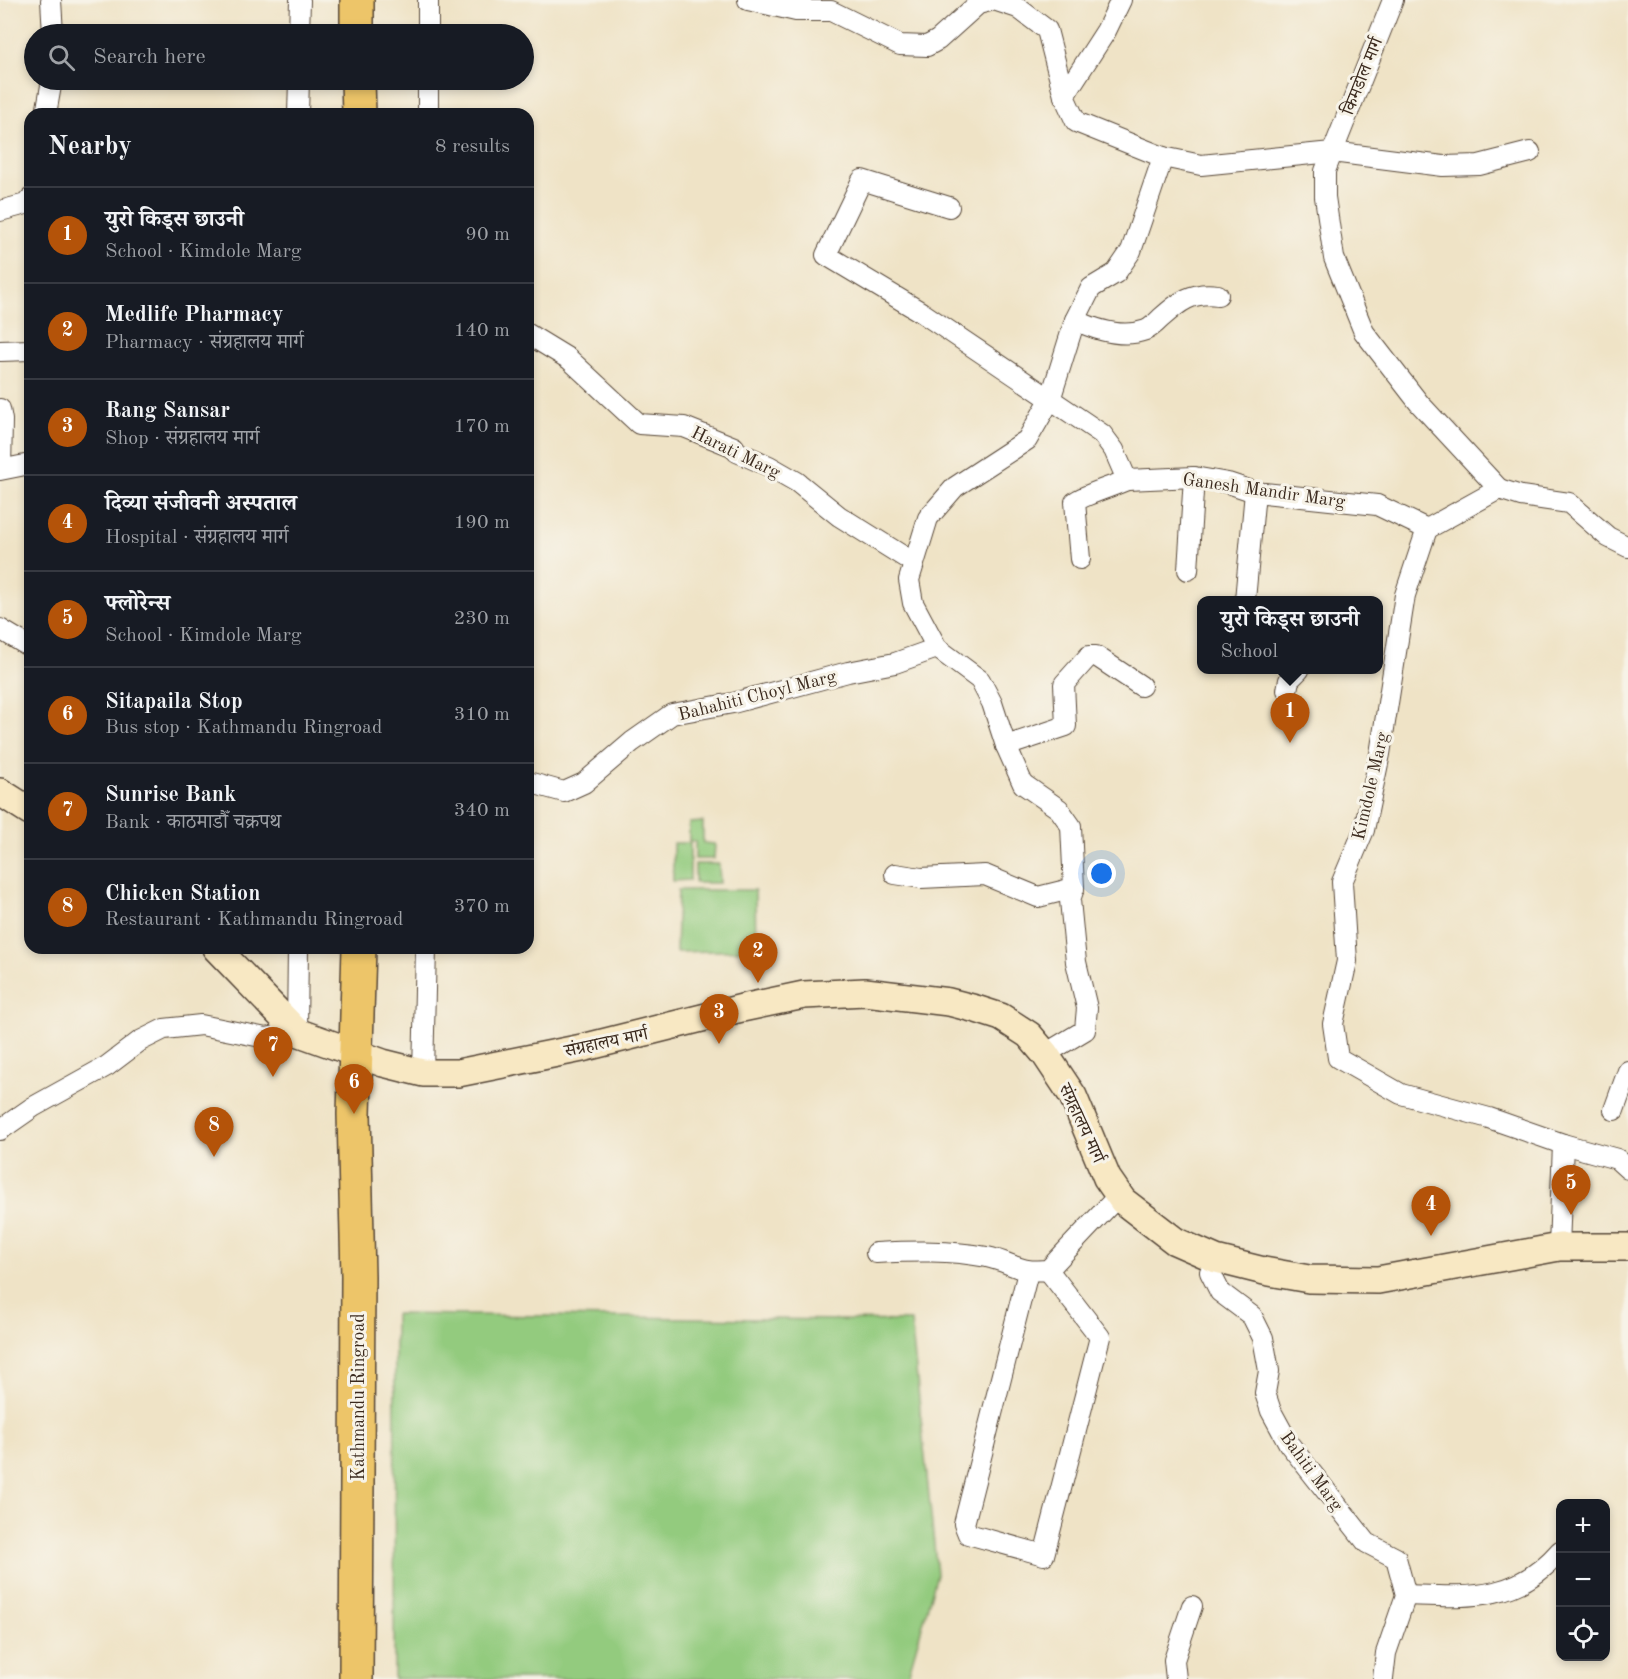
<!DOCTYPE html>
<html lang="en">
<head>
<meta charset="utf-8">
<style>
	body { margin:0; font-family:"Old Standard TT","Noto Serif Devanagari",serif; background:#242831; color:#f1f3f6 }
	.controls { position:absolute; right:18px; bottom:18px; display:grid; overflow:hidden; border-radius:12px; box-shadow:0 3px 9px #0003 }
	.controls button { width:54px; height:54px; display:grid; place-items:center; padding:0; border:0; border-bottom:2px solid #363941; background:#171b24; color:#f1f3f6; font:30px sans-serif }
	.you { position:absolute; left:1102px; top:874px; width:21px; height:21px; margin:-15px; border:4px solid #fff; border-radius:50%; background:#1a73e8; box-shadow:0 0 0 9px #1a73e833 }
	.badge { display:grid; place-items:center; width:39px; height:39px; border-radius:50%; background:#b45309; color:#fff; font-size:20px; font-weight:700 }
	.pin { position:absolute; translate:-50% -50px; filter:drop-shadow(0 2px 3px #0008) }
	.pin::after { content:''; position:absolute; top:32px; width:21px; height:18px; background:inherit; clip-path:polygon(0 0,100% 0,50% 100%) }
	.popup { position:absolute; left:1197px; top:596px; width:186px; height:78px; box-sizing:border-box; display:grid; place-content:center; border-radius:12px; background:#171b24; filter:drop-shadow(0 2px 4px #0005); font-size:20px; white-space:nowrap; color:#9ea1a6 }
	.popup b { font-size:22px; color:#f1f3f6 }
	.popup::after { content:''; position:absolute; left:50%; top:100%; margin-left:-12px; border:12px solid transparent; border-top-color:#171b24 }
	.list { margin:0; padding:0; list-style:none }
	h2 { display:flex; justify-content:space-between; align-items:center; height:78px; margin:0; padding:0 24px; font-size:26px }
	h2 small { font-size:20px; font-weight:400; color:#9ea1a6 }
	.list li { display:grid; grid-template-columns:39px 1fr auto; gap:18px; align-items:center; box-sizing:border-box; height:96px; padding:0 24px; border-top:2px solid #363941 }
	.list b { display:block; font-size:22px; white-space:nowrap }
	.list p { margin:0; font-size:20px; white-space:nowrap; color:#9ea1a6 }
	.list em { font-size:20px; font-style:normal; color:#9ea1a6 }
	.icon { flex:none; width:33px; height:33px; fill:none; stroke:currentColor; stroke-width:2; stroke-linecap:round; stroke-linejoin:round }
	.map { position:relative; flex:none; width:1628px; height:1679px; overflow:hidden }
	.search { position:absolute; background:#171b24; box-shadow:0 3px 9px #0003; left:24px; top:24px; width:510px; height:66px; display:flex; align-items:center; gap:15px; box-sizing:border-box; padding:0 21px; border-radius:33px; color:#9ea1a6; font-size:22px }
	.panel { position:absolute; background:#171b24; box-shadow:0 3px 9px #0003; left:24px; top:108px; width:510px; height:846px; border-radius:18px }
	.map>svg:first-child { display:block }
	.green { fill:#93cb7e; stroke:#677a4e; stroke-width:1.5 }
	.lines { fill:none; stroke-linecap:round; stroke-linejoin:round }
	.street-casing { stroke:#564637; stroke-width:22 }
	.secondary-casing { stroke:#564637; stroke-width:30 }
	.highway-casing { stroke:#564637; stroke-width:36 }
	.street { stroke:#fff; stroke-width:20 }
	.secondary { stroke:#f8e8c3; stroke-width:27 }
	.highway { stroke:#edc569; stroke-width:33 }
	.labels { text-anchor:middle; stroke-width:6; stroke-linejoin:round; paint-order:stroke }
	.street-label { font-size:18px; fill:#3b2a1e; stroke:#f7f3e8 }
</style>
</head>
<body>
<div class="map">
<svg width="1628" height="1679" viewBox="0 0 1628 1679">
	<rect width="100%" height="100%" fill="#f7f3e8"/>
	<filter id="ink" filterUnits="userSpaceOnUse"><feTurbulence type="fractalNoise" baseFrequency=".0167" numOctaves="2"/><feDisplacementMap in="SourceGraphic" scale="12" xChannelSelector="R" yChannelSelector="G"/><feConvolveMatrix kernelMatrix="1 2 1 2 8 2 1 2 1" color-interpolation-filters="sRGB"/></filter>
	<filter id="wash" filterUnits="userSpaceOnUse"><feTurbulence type="fractalNoise" baseFrequency=".008" numOctaves="4" result="noise"/><feDisplacementMap in="SourceGraphic" scale="24" xChannelSelector="R" yChannelSelector="G"/><feGaussianBlur stdDeviation="1.35" result="paint"/><feColorMatrix in="noise" values="0 0 0 0 0 0 0 0 0 0 0 0 0 0 0 0 0 1.4 0 .05"/><feComposite in="paint" operator="in"/></filter>
	<g filter="url(#wash)">
		<rect width="100%" height="100%" fill="#efe3c6"/>
		<g class="green">
			<path d="M703,822V843L715,844L714,859H695V841H689V823Z"/>
			<path d="M673,843H690V880L673,881Z"/>
			<path d="M695,864H719L720,883H695Z"/>
			<path d="M678,890H755L756,950L676,952Z"/>
			<path d="M395,1314L911,1321L937,1574L907,1679H394Z"/>
		</g>
	</g>
	<g filter="url(#ink)">
		<g class="lines">
			<defs>
				<g id="street">
					<path d="M51,0L53,34"/>
					<path d="M748,0L796,11H831L900,45L927,46L938,40L978,4L994,0L1018,8L1047,30L1064,96"/>
					<path d="M1121,0L1106,31L1064,96L1076,122L1163,157L1201,165L1332,152L1443,166L1479,165L1530,152"/>
					<path d="M1393,0L1325,171V197L1334,258L1364,332L1419,403L1499,489"/>
					<path d="M299,34L300,0"/>
					<path d="M428,34V0"/>
					<path d="M46,114L52,80"/>
					<path d="M298,114L299,80"/>
					<path d="M428,114V80"/>
					<path d="M949,207L862,180L826,255L921,312L1102,434L1114,450L1127,480L1194,477L1228,483L1255,492L1377,505L1427,529L1499,489L1521,496L1569,503L1608,537L1628,547"/>
					<path d="M0,211L26,204L30,199"/>
					<path d="M1075,320C1096,330 1122,339 1146,330C1151,328 1157,322 1161,318C1179,302 1192,291 1218,295"/>
					<path d="M528,334L569,359L639,424L684,427L734,447L737,452L769,466L797,482L839,516L914,563"/>
					<path d="M0,351L30,350"/>
					<path d="M0,409L2,420L1,469"/>
					<path d="M0,470L30,464"/>
					<path d="M1427,529L1405,595L1380,754L1364,830L1342,882L1347,961L1333,1024L1338,1058L1401,1094L1489,1118L1563,1144L1559,1247"/>
					<path d="M1080,559L1075,502C1083,495 1114,486 1127,480"/>
					<path d="M1188,570L1194,477"/>
					<path d="M1245,600L1255,492"/>
					<path d="M0,629L30,647"/>
					<path d="M1287,690L1289,680L1299,670"/>
					<path d="M1006,746L1066,726L1064,684L1089,656H1096L1141,686"/>
					<path d="M528,782L564,792L584,783L632,742L672,714L733,703L848,672L895,663L937,648"/>
					<path d="M895,874L921,878L985,875L1038,897L1074,888"/>
					<path d="M1045,1054L1085,1030L1087,1008L1076,962L1070,900L1074,888L1071,826L1059,809L1023,784L1006,746L992,703L980,680L937,648L913,603L909,580L928,518L955,487L1027,440L1050,400L1075,320L1091,288L1116,273L1131,251L1163,157"/>
					<path d="M423,1073L426,948"/>
					<path d="M1614,1110L1628,1071"/>
					<path d="M0,1130L33,1107L107,1066L140,1041L164,1029L201,1025L266,1038L297,1032L298,948"/>
					<path d="M1563,1144L1617,1159L1628,1169"/>
					<path d="M876,1253C914,1251 949,1250 987,1257C1014,1263 1017,1273 1048,1270L1119,1195"/>
					<path d="M1216,1259L1210,1272L1220,1292L1252,1316L1263,1338L1269,1371L1265,1393L1271,1411L1289,1444L1367,1543L1396,1558L1406,1595L1386,1653L1383,1679"/>
					<path d="M1028,1272L964,1524L968,1534L1044,1555L1100,1337L1048,1270"/>
					<path d="M1406,1595C1467,1597 1515,1603 1560,1551"/>
					<path d="M1176,1679L1174,1660L1192,1606"/>
				</g>
				<g id="secondary">
					<path d="M0,792L30,811"/>
					<path d="M216,948L297,1032L383,1063L423,1073H458L582,1048L742,1008L804,995L865,992L949,1002L976,1009L1001,1017L1029,1035L1045,1054L1073,1096L1107,1178L1123,1201L1175,1241L1216,1259L1264,1271L1309,1279L1378,1280L1559,1247H1628"/>
				</g>
				<g id="highway">
					<path d="M357,0V34"/>
					<path d="M358,80L359,114"/>
					<path d="M356,1679L358,1276L354,1114L359,948"/>
				</g>
			</defs>
			<use href="#street" class="street-casing"/>
			<use href="#secondary" class="secondary-casing"/>
			<use href="#highway" class="highway-casing"/>
			<use href="#street" class="street"/>
			<use href="#secondary" class="secondary"/>
			<use href="#highway" class="highway"/>
		</g>
	</g>
	<g class="labels">
		<g class="street-label">
			<text transform="translate(1362 76) rotate(-68)" y="6">किमडोल मार्ग</text>
			<text transform="translate(736 452) rotate(26)" y="6">Harati Marg</text>
			<text transform="translate(1264 490) rotate(8)" y="6">Ganesh Mandir Marg</text>
			<text transform="translate(757 695) rotate(-14)" y="6">Bahahiti Choyl Marg</text>
			<text transform="translate(1370 786) rotate(-77)" y="6">Kimdole Marg</text>
			<text transform="translate(606 1042) rotate(-12)" y="6">संग्रहालय मार्ग</text>
			<text transform="translate(1082 1123) rotate(65)" y="6">संग्रहालय मार्ग</text>
			<text transform="translate(358 1397) rotate(-90)" y="6">Kathmandu Ringroad</text>
			<text transform="translate(1312 1471) rotate(54)" y="6">Bahiti Marg</text>
		</g>
	</g>
</svg>
<div class="controls">
<button>+</button>
<button>−</button>
<button><svg class="icon" aria-label="locate" viewBox="0 0 24 24"><circle cx="12" cy="12" r="6"/><path d="M12 2v4M12 18v4M2 12h4M18 12h4"/></svg></button>
</div>
<div class="you"></div>
<div class="pin badge" style="left:1290px;top:743px">1</div>
<div class="popup"><b>युरो किड्स छाउनी</b>School</div>
<div class="pin badge" style="left:758px;top:983px">2</div>
<div class="pin badge" style="left:719px;top:1044px">3</div>
<div class="pin badge" style="left:1431px;top:1236px">4</div>
<div class="pin badge" style="left:1571px;top:1215px">5</div>
<div class="pin badge" style="left:354px;top:1114px">6</div>
<div class="pin badge" style="left:273px;top:1077px">7</div>
<div class="pin badge" style="left:214px;top:1157px">8</div>
<div class="search"><svg class="icon" aria-label="search" viewBox="0 0 24 24"><circle cx="10" cy="10" r="6"/><path d="M15 15l6 6"/></svg>Search here</div>
<section class="panel">
<h2>Nearby<small>8 results</small></h2>
<ul class="list">
<li><span class="badge">1</span><div><b>युरो किड्स छाउनी</b><p>School · Kimdole Marg</p></div><em>90 m</em></li>
<li><span class="badge">2</span><div><b>Medlife Pharmacy</b><p>Pharmacy · संग्रहालय मार्ग</p></div><em>140 m</em></li>
<li><span class="badge">3</span><div><b>Rang Sansar</b><p>Shop · संग्रहालय मार्ग</p></div><em>170 m</em></li>
<li><span class="badge">4</span><div><b>दिव्या संजीवनी अस्पताल</b><p>Hospital · संग्रहालय मार्ग</p></div><em>190 m</em></li>
<li><span class="badge">5</span><div><b>फ्लोरेन्स</b><p>School · Kimdole Marg</p></div><em>230 m</em></li>
<li><span class="badge">6</span><div><b>Sitapaila Stop</b><p>Bus stop · Kathmandu Ringroad</p></div><em>310 m</em></li>
<li><span class="badge">7</span><div><b>Sunrise Bank</b><p>Bank · काठमाडाैँ चक्रपथ</p></div><em>340 m</em></li>
<li><span class="badge">8</span><div><b>Chicken Station</b><p>Restaurant · Kathmandu Ringroad</p></div><em>370 m</em></li>
</ul>
</section>
</div>
</body>
</html>
